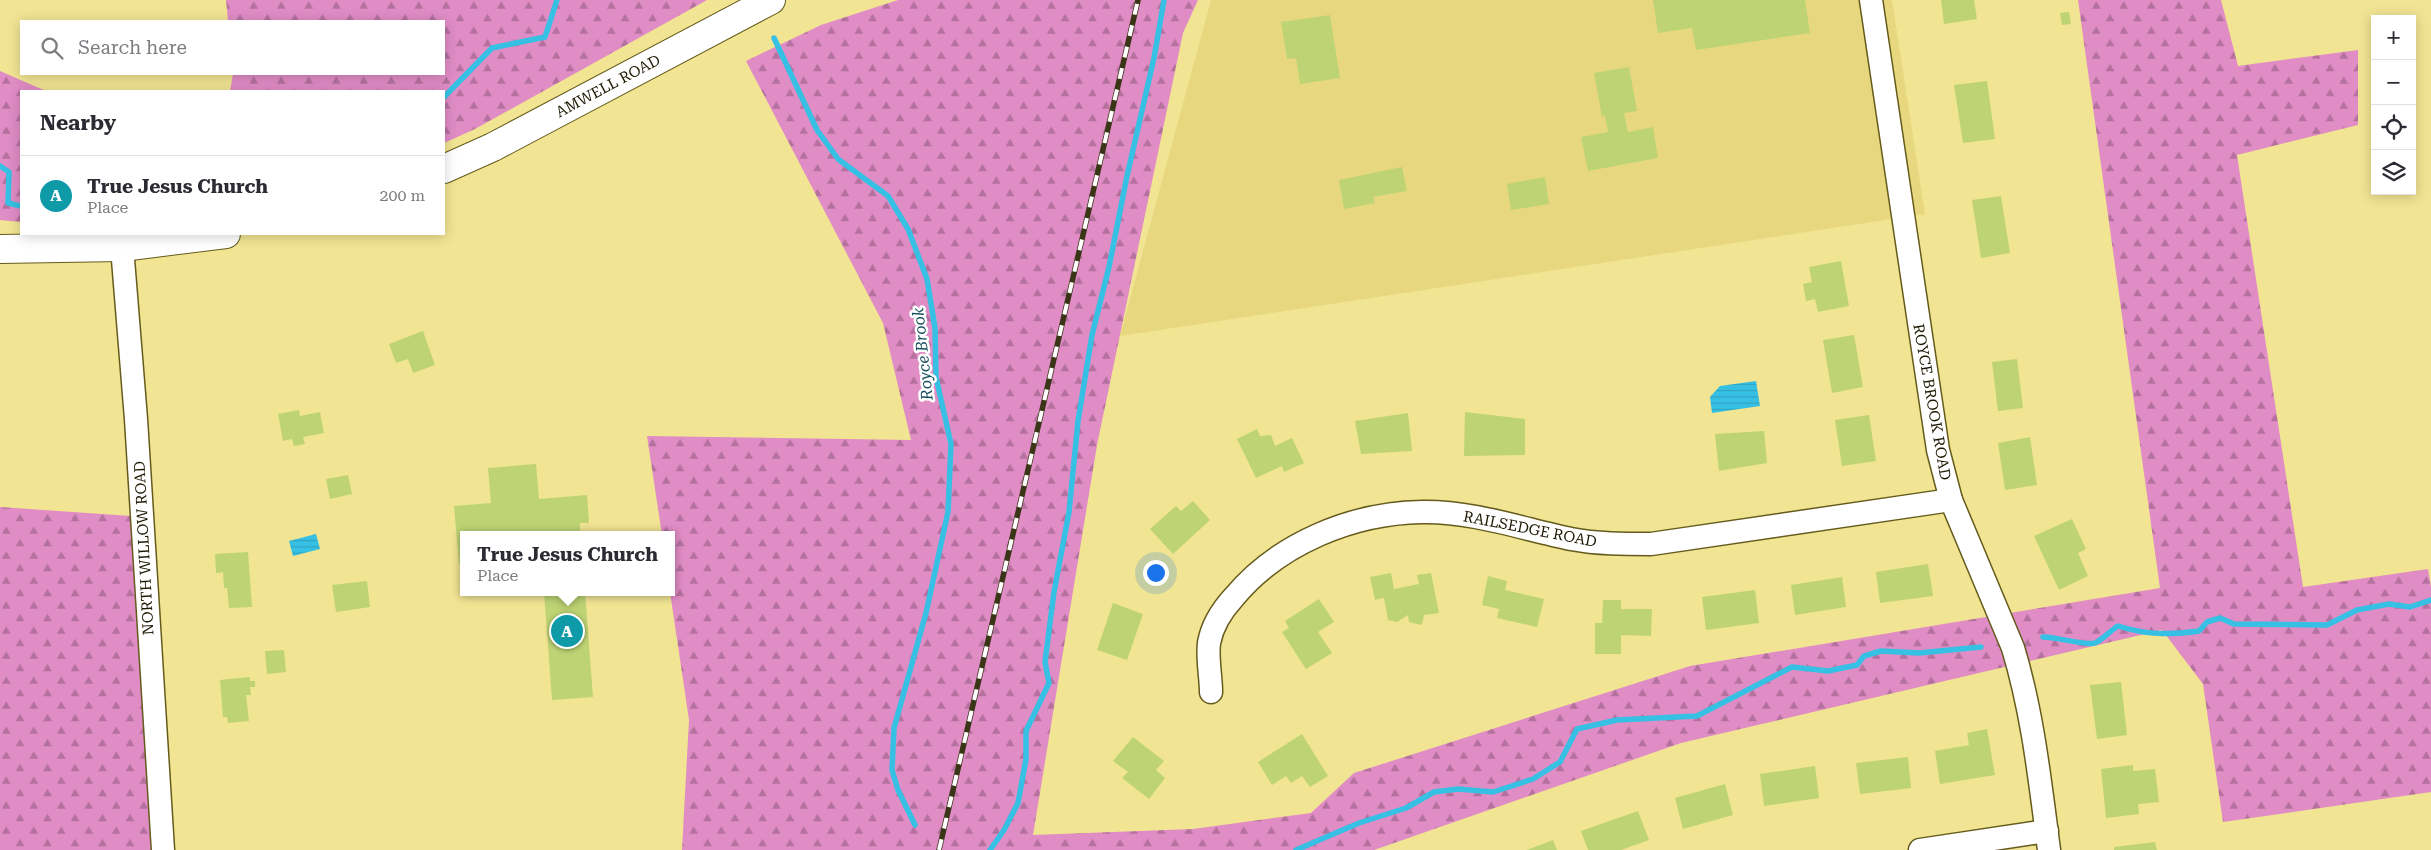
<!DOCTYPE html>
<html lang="en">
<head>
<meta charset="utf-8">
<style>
	body { margin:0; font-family:"Roboto Serif",serif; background:#f2f2f3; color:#2b2b33 }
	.controls { position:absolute; right:15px; top:15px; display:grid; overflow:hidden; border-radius:0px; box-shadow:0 2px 12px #0003 }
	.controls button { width:45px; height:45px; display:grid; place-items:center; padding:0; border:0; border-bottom:1px solid #e1e1e2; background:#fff; color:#2b2b33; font:25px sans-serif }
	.you { position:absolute; left:1155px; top:572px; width:18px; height:18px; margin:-12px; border:4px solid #fff; border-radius:50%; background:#1a73e8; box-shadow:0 0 0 8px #1a73e833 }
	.badge { display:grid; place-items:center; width:32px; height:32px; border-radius:50%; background:#b45309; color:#fff; font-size:16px; font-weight:700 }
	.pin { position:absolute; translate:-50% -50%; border:2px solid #fff; box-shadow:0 1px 5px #0006 }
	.popup { position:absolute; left:460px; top:531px; width:215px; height:65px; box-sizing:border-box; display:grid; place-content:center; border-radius:0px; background:#fff; filter:drop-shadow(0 1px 4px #0005); font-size:16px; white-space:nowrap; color:#7c7c81 }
	.popup b { font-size:19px; color:#2b2b33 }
	.popup::after { content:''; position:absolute; left:50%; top:100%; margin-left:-10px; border:10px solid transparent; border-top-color:#fff }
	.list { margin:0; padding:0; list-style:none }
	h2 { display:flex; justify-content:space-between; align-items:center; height:65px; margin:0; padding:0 20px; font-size:21px }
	h2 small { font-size:16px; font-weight:400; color:#7c7c81 }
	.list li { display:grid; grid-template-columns:32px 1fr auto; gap:15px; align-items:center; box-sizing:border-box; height:80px; padding:0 20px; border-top:1px solid #e1e1e2 }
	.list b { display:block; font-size:19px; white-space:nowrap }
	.list p { margin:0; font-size:16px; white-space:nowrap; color:#7c7c81 }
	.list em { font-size:16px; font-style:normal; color:#7c7c81 }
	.icon { flex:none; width:28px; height:28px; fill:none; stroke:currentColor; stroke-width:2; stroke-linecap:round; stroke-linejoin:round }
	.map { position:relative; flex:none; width:2431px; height:850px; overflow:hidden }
	.search { position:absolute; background:#fff; box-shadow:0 2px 12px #0003; left:20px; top:20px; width:425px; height:55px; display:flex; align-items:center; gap:12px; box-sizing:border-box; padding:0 18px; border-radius:0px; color:#7c7c81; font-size:19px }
	.panel { position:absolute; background:#fff; box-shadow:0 2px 12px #0003; left:20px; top:90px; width:425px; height:145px; border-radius:0px }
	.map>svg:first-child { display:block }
	.built { fill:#e7d87f }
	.forest { fill:url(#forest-firs) }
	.water { fill:url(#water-rules) }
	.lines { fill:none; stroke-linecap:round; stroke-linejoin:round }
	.stream { stroke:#36c0e4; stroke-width:5.5 }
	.building { fill:#bed474 }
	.street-casing { stroke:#655b1d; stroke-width:25 }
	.secondary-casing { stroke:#655b1d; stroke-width:30 }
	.street { stroke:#fff; stroke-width:22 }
	.secondary { stroke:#fff; stroke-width:28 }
	.rail-casing { stroke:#3a3516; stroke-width:5.5 }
	.rail { stroke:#fff; stroke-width:4; stroke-dasharray:11; stroke-linecap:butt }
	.labels { text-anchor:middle; stroke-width:5; stroke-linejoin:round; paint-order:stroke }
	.street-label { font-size:15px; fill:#1c1801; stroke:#fff }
	.water-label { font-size:16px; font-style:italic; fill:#164d5c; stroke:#fff }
</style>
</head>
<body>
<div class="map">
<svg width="2431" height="850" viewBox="0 0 2431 850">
	<defs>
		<pattern id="forest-firs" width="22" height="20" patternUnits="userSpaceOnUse" patternTransform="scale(1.25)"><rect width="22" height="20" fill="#e08cc5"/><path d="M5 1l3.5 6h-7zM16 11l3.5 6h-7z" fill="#b5719e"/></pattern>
		<pattern id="water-rules" width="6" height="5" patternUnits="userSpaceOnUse" patternTransform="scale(1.25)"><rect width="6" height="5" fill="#36c0e4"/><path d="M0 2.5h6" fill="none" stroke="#2fa4c2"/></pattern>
	</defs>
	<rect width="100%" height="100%" fill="#f1e493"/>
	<path class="built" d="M1211,0H1892L1925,214L1120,336Z"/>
	<g class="forest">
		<path d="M226,0H707L475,129L444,143V91H230L233,74H444V21H228Z"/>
		<path d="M898,0H1198L1183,33L1097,445L1033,835L1193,829L1311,813L1354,773L1690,666L2160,588L2078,0H2221L2238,66L2358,50V125L2237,155L2303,587L2428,569L2431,587V792L2223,822L2203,684L2162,630L1681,743L1374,850H682L689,720L670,592L671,535H662L647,436L911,440L883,323L746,61L821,25Z"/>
		<path d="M0,71L46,91H21V222L0,220Z"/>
		<path d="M0,507L131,516L158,850H0Z"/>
	</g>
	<g class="water">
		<path d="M1756,381L1760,406L1712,413L1710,397L1720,386Z"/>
		<path d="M316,534L320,549L293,556L289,541Z"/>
	</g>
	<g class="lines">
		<g class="stream">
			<path d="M774,38L817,130L838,159L888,196L908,229L927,279L935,328L936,377L951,444L948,512L926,613L894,728L892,770L898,790L915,825"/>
			<path d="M444,97L492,48L545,37L557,0"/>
			<path d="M0,166L9,172L8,203L21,206"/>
			<path d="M2043,637C2057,637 2087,646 2095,643C2103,639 2110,631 2118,626C2146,635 2170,635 2199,631L2207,622L2220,618L2234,624L2327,625L2357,610L2389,604L2410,607L2431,600"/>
			<path d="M990,850L1004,830L1018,803L1026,759V731L1049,683L1045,662L1054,592L1069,512L1078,421L1092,335L1109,267L1127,176L1154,58L1164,0"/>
			<path d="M1296,850L1359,823L1406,808L1434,792L1458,789L1493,792L1533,779L1560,762L1577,729L1617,720L1697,716L1792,667L1828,671L1857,665L1864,656L1881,651L1919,653L1981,647"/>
		</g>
	</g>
	<g class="building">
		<path d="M1653,0H1805L1810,33L1696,50L1692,28L1658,33Z"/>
		<path d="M1941,0H1974L1977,19L1944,24Z"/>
		<path d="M2069,12L2071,24L2062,25L2060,13Z"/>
		<path d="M1330,15L1340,78L1300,84L1296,58L1287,59L1281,22Z"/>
		<path d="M1629,67L1637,111L1624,113L1628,132L1653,127L1658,158L1588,171L1581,137L1608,132L1605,116L1602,117L1594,73Z"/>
		<path d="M1987,81L1995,139L1963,143L1954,85Z"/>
		<path d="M1402,167L1407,191L1373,197L1375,203L1344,209L1339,180Z"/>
		<path d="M1545,177L1549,204L1511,210L1507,184Z"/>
		<path d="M2001,196L2010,253L1981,258L1972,200Z"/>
		<path d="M1841,261L1849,306L1818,312L1815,299L1806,301L1803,284L1812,282L1809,267Z"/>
		<path d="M423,331L435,365L413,373L408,359L396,363L389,344Z"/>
		<path d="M1854,335L1863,387L1832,393L1823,340Z"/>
		<path d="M2017,359L2023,408L1998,411L1992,362Z"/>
		<path d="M299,410L300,416L320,412L324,433L303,437L305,444L294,446L292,439L283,441L278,414Z"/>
		<path d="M1465,412L1525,419V455L1464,456Z"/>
		<path d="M1408,413L1412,451L1361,454L1355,421Z"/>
		<path d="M1869,415L1876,461L1842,466L1835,420Z"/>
		<path d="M1257,429L1260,436L1271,435L1275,446L1292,438L1304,463L1284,472L1282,466L1256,478L1237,439Z"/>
		<path d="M1764,431L1767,463L1719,471L1715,434Z"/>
		<path d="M2030,437L2037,485L2005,490L1998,443Z"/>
		<path d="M536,464L539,499L587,495L589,523H580V535H463V564H459L454,506L491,503L488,468Z"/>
		<path d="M348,475L352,494L330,499L326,479Z"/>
		<path d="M1193,501L1210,520L1173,554L1150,529L1176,506L1181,511Z"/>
		<path d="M2072,519L2086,549L2078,553L2088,576L2059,590L2034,536Z"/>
		<path d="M248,552L252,607L229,608L227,588H224L223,572L216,573L215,554Z"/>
		<path d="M1928,564L1933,596L1880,603L1876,572Z"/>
		<path d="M1391,573L1394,589L1419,584L1417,575L1431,573L1439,613L1424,615L1422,625L1409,622L1408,615L1397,622L1388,620L1384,598L1375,600L1370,577Z"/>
		<path d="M1488,576L1507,581L1505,590L1544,599L1537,627L1497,618L1499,609L1482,605Z"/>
		<path d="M1842,577L1846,607L1795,615L1791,585Z"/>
		<path d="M367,581L370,607L336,612L332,585Z"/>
		<path d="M1755,590L1759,623L1706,630L1702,597Z"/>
		<path d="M544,592H585L593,697L552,700Z"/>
		<path d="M1319,599L1334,622L1318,632L1332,653L1306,669L1282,632L1289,628L1285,621Z"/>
		<path d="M1603,600H1621V609H1652L1651,636L1621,635V654H1595V623H1602Z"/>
		<path d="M1113,603L1143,614L1127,660L1097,650Z"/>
		<path d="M284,650L286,672L267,674L265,651Z"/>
		<path d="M250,677V681H255V687H250L251,695H246L249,721L228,723L227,717H223L220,680Z"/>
		<path d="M2121,682L2127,735L2097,739L2090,685Z"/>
		<path d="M1987,729L1995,775L1940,784L1935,751L1969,745L1967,733Z"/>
		<path d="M1302,734L1328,776L1310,787L1302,776L1291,783L1286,776L1272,785L1258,762Z"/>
		<path d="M1133,737L1164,761L1156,770L1165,778L1149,799L1122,778L1128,772L1113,761Z"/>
		<path d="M1908,757L1911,788L1860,794L1856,763Z"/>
		<path d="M2133,765V771L2155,769L2159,802L2138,804L2139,814L2106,818L2101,769Z"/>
		<path d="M1815,766L1819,798L1764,806L1760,774Z"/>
		<path d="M1725,784L1733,815L1683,829L1675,798Z"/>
		<path d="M1638,811L1649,840L1621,850H1588L1581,831Z"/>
		<path d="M1553,840L1557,850H1527Z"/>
		<path d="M2155,842L2157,850H2114V847Z"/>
	</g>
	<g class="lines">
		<defs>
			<g id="street">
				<path d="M1871,0L1938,450L1951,500L2013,648C2033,714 2040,782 2049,850"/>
				<path d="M122,247L136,419L163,850"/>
				<path d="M1211,692C1211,677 1207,659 1209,643C1212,626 1223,609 1234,597C1279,543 1353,513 1422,512C1472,511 1523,529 1571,539C1598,544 1624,544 1651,544L1951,500"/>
				<path d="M1920,850L2047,831"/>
			</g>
			<g id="secondary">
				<path d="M444,169L493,147L771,0"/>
				<path d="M0,249L122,247L226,234"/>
			</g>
		</defs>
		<use href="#street" class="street-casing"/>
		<use href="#secondary" class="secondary-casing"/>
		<use href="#street" class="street"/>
		<use href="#secondary" class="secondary"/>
		<defs>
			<path id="rail" d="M939,850L1138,0"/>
		</defs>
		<use href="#rail" class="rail-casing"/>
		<use href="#rail" class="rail"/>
	</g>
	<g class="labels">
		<g class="street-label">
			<text transform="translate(608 86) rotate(-28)" y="5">AMWELL ROAD</text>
			<text transform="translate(1932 402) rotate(80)" y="5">ROYCE BROOK ROAD</text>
			<text transform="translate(1530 529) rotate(11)" y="5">RAILSEDGE ROAD</text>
			<text transform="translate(144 548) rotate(-93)" y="5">NORTH WILLOW ROAD</text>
		</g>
		<g class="water-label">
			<text transform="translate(922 354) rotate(-96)" y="6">Royce Brook</text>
		</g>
	</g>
</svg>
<div class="controls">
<button>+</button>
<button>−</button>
<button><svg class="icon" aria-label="locate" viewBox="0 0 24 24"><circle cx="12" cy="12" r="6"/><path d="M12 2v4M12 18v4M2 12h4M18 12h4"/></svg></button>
<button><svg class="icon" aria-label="layers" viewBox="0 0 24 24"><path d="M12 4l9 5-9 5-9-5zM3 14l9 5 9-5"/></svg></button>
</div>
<div class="you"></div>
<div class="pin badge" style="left:567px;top:631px;background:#0f9aa8">A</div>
<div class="popup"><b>True Jesus Church</b>Place</div>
<div class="search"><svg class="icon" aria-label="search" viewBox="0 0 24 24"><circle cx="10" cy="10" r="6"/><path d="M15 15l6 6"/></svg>Search here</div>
<section class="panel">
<h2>Nearby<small></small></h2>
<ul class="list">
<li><span class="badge" style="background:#0f9aa8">A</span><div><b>True Jesus Church</b><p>Place</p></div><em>200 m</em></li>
</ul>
</section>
</div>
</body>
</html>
